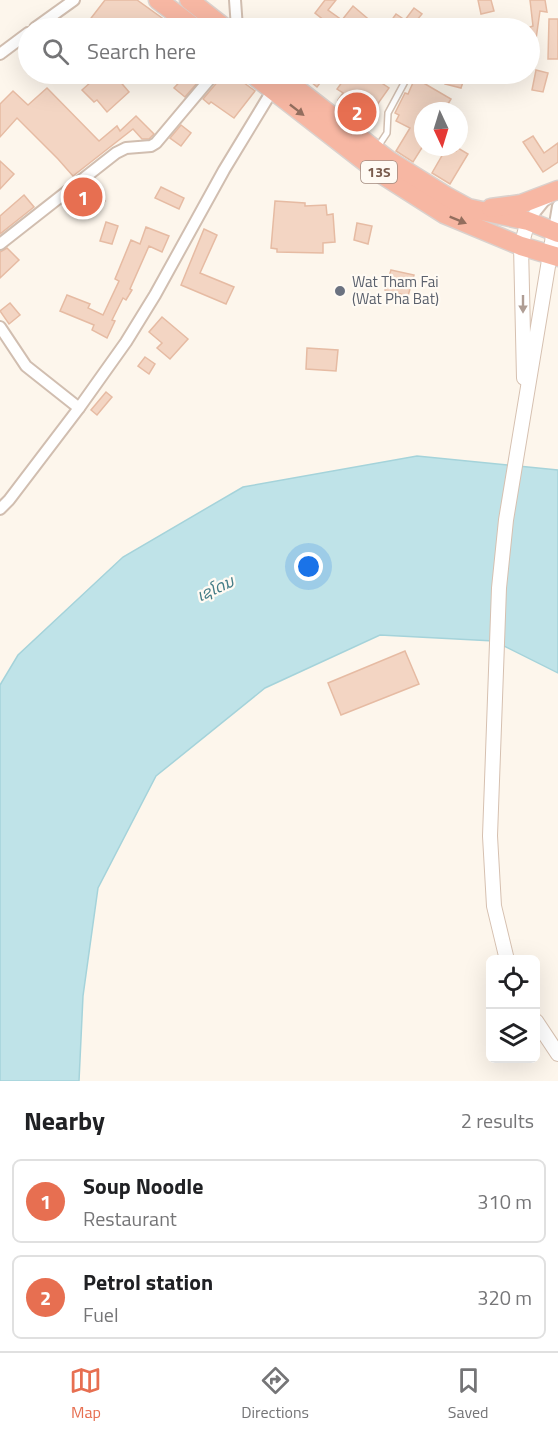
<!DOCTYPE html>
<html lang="en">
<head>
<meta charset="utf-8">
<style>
	body { margin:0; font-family:"Titillium Web","Noto Sans Lao",sans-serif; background:#f6f6f6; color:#202124 }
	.controls { position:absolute; right:18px; bottom:18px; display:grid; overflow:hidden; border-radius:9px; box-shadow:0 6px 24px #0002 }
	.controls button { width:54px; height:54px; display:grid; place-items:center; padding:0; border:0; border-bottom:2px solid #e0e0e0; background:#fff; color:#202124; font:30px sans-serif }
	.compass { position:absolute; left:414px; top:102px; width:54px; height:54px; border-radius:50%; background:#fff; box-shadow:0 6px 24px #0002; rotate:176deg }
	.you { position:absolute; left:309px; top:567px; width:21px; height:21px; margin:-15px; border:4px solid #fff; border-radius:50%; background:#1a73e8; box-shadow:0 0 0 9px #1a73e833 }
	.badge { display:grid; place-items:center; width:39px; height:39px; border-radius:50%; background:#e76f51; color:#fff; font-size:20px; font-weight:700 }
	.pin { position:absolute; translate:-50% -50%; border:3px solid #fff; box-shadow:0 2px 6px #0006 }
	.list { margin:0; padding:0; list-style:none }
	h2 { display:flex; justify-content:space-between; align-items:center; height:78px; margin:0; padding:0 24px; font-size:26px }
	h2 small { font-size:20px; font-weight:400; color:#757577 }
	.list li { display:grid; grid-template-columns:39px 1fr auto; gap:18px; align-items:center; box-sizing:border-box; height:84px; margin:0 12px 12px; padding:0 12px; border:2px solid #e0e0e0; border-radius:9px }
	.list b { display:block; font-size:22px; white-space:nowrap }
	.list p { margin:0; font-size:20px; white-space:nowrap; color:#757577 }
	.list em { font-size:20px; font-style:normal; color:#757577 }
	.icon { flex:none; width:33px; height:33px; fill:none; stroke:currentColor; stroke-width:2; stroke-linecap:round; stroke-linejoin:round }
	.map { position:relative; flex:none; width:558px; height:1081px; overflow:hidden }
	.search { position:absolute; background:#fff; box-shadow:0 6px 24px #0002; left:18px; right:18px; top:18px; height:66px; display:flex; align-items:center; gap:15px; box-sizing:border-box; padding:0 21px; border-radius:33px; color:#757577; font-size:22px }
	.sheet { height:270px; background:#fff }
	nav { display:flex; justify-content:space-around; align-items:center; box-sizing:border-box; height:84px; border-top:2px solid #e0e0e0; background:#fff; font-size:16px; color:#757577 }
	nav a { display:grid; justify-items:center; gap:3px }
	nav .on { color:#e76f51 }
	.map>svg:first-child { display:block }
	.water { fill:#bfe3e8; stroke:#a5d3da; stroke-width:1.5 }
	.building { fill:#f3d5c3; stroke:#e6bba3; stroke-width:1.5 }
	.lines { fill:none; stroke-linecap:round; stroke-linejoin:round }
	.lane-casing { stroke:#d1beb0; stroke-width:8 }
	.street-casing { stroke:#d1beb0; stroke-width:14 }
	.secondary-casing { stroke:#d6c0b0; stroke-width:16 }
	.highway-casing { stroke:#dad1cd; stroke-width:21 }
	.lane { stroke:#fff; stroke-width:5 }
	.street { stroke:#fff; stroke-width:10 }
	.secondary { stroke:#fff; stroke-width:14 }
	.highway { stroke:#f7b7a3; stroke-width:18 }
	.oneway { fill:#936e5e }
	.oneway2 { fill:#af9d94 }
	.worship-dot { fill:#6b7280; stroke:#fffaf3; stroke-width:2 }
	.labels { text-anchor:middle; stroke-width:4.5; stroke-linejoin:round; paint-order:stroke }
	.shield { fill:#fffaf3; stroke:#a28b7f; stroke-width:1.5 }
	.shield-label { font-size:14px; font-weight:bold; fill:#7a5c4d }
	.worship-label { font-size:15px; fill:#5b616d; stroke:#fffaf3; text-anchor:start }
	.water-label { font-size:16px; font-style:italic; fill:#437c86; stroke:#fffaf3 }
</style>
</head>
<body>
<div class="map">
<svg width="558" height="1081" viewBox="0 0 558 1081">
	<rect width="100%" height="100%" fill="#fdf6ec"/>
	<path class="water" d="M417,456L558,470V673L494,641L380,635L265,688L156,776L98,888L83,996L79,1081H0V685L18,655L123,557L243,487Z"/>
	<g class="building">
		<path d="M105,0H137L176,28H96L88,22Z"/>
		<path d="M325,0H336L328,10L342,20L353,6L373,23L368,28H328L330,25L315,13Z"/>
		<path d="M478,0H491L494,11L481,14Z"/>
		<path d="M530,0H545L547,12L540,11L534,53H530V27L533,26Z"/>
		<path d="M414,8L422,14L412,26L416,28H392L388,25L396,14L405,20Z"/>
		<path d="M549,19H558V59H548Z"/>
		<path d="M536,70L548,73L543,92L532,90Z"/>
		<path d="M100,74H124L118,79L129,92L107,112L97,100L94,102L82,90Z"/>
		<path d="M187,74H205L185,97L174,88Z"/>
		<path d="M221,74H232L255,91L234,118L211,102L209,104L203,99L220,79Z"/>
		<path d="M305,74H327L317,87L311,82L313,80Z"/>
		<path d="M348,74H368L389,88L372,112L360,103L354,111L338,100L343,93L337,89Z"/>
		<path d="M448,74L465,76L461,88L445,84Z"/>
		<path d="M470,74H496L495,81L470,79Z"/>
		<path d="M415,78L451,99L444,111H423V146L413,162L396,151L410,128L396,121L399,115L395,113L405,93L408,94Z"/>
		<path d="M47,88L99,141L117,126L120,131L136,116L154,134L149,139H142L133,129L73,176L58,159L17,118L0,137V104L13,91L28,105Z"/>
		<path d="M181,125L191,133L181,146L170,138Z"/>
		<path d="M533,136L544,153L558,143V162L543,172L523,142Z"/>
		<path d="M447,147L456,151L458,148L468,154L450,184L432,173Z"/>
		<path d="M0,161L14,174L0,189Z"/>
		<path d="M86,186L105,201L98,210L93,206L85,216L73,207L81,197L77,193Z"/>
		<path d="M161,187L184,198L179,209L155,198Z"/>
		<path d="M24,195L34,207L0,234V216Z"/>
		<path d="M275,201L305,203V206L326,205L327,215L333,214L335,242L323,243V253L277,252V249L271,248Z"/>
		<path d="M106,222L118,226L112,244L100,241Z"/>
		<path d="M357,223L372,226L368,244L354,240Z"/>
		<path d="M146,227L169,236L162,252L149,246L130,289L132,290L126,300L123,298L112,320L115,321L107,338L92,330L94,325L60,311L67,295L90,304L88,308L103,315L119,281L115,279L131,240L140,244Z"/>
		<path d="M204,229L217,235L200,273L234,287L226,304L181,285Z"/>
		<path d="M7,248L19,260L0,278V252Z"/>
		<path d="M391,270L414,275L408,296L385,290Z"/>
		<path d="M10,303L20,315L9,324L0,311Z"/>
		<path d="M162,317L188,339L170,359L157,348L162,343L149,332Z"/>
		<path d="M307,348L338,350L336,371L306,369Z"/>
		<path d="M145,357L155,364L149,374L138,366Z"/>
		<path d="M106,392L112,397L97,415L91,410Z"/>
		<path d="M405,651L419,684L341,715L328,683Z"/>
	</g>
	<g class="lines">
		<defs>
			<path id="lane" d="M377,148L387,133L388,113L409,74"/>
			<g id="street">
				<path d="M235,0L237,28"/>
				<path d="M35,28L74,0"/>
				<path d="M0,54L28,33"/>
				<path d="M528,221L544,201L550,197"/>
				<path d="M554,230L558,206"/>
				<path d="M0,244L116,153L126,148L151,146L156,143L214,74"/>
				<path d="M0,327L26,366L79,408"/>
				<path d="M0,509L9,500L79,408L126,342L155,295L224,170L275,86"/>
			</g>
			<g id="secondary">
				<path d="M524,378L521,246L528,221"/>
				<path d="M507,960L494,906L490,836L499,588L506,520L554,230"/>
				<path d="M536,1021L558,1054"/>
			</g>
			<g id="highway">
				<path d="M158,0L195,28"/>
				<path d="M189,0L225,28"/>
				<path d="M252,74L378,172L444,214L521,246L558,257"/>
				<path d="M278,74L390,161L446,196L468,208L528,221L558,233"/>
				<path d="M491,208L521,204L558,190"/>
			</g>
		</defs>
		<use href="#lane" class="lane-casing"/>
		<use href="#street" class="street-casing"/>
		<use href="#secondary" class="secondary-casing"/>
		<use href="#highway" class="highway-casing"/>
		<use href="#lane" class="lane"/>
		<use href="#street" class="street"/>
		<use href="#secondary" class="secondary"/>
		<use href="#highway" class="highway"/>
	</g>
	<defs><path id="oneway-solid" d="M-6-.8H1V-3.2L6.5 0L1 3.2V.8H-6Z" transform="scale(1.5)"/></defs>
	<g class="oneway">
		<use href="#oneway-solid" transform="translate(297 110) rotate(38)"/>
		<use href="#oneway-solid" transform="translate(458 220) rotate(22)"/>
	</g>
	<use class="oneway2" href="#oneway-solid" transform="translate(523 304) rotate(90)"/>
	<circle class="worship-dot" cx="340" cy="291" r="6"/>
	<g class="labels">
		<rect class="shield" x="361" y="161" width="36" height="22" rx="4.5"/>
		<g class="shield-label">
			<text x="379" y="177">13S</text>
		</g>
		<g class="worship-label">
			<text x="352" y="287">Wat Tham Fai<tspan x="352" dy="17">(Wat Pha Bat)</tspan></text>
		</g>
		<g class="water-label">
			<text transform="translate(215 588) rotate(-25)" y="6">ເຊໂດນ</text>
		</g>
	</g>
</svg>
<div class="controls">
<button><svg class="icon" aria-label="locate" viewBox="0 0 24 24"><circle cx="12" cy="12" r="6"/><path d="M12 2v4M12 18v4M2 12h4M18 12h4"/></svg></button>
<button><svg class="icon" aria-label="layers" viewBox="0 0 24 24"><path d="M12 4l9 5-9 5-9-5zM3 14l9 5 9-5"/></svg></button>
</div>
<svg class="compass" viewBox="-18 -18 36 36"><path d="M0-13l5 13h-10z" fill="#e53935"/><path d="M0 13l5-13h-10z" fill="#757577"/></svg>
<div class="you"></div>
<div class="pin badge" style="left:83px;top:197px">1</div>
<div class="pin badge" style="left:357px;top:112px">2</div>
<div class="search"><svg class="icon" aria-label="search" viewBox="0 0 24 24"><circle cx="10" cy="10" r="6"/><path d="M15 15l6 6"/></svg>Search here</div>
</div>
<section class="sheet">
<h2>Nearby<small>2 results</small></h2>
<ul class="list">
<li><span class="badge">1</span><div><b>Soup Noodle</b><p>Restaurant</p></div><em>310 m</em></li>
<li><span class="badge">2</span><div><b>Petrol station</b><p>Fuel</p></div><em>320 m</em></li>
</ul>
</section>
<nav>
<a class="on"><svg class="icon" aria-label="map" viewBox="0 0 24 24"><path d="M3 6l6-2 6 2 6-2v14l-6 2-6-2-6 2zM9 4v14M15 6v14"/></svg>Map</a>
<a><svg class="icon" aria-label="directions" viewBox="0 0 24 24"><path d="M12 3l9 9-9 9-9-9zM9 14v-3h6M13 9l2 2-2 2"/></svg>Directions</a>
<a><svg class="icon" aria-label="saved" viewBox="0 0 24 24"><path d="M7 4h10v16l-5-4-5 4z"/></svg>Saved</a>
</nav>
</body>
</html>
